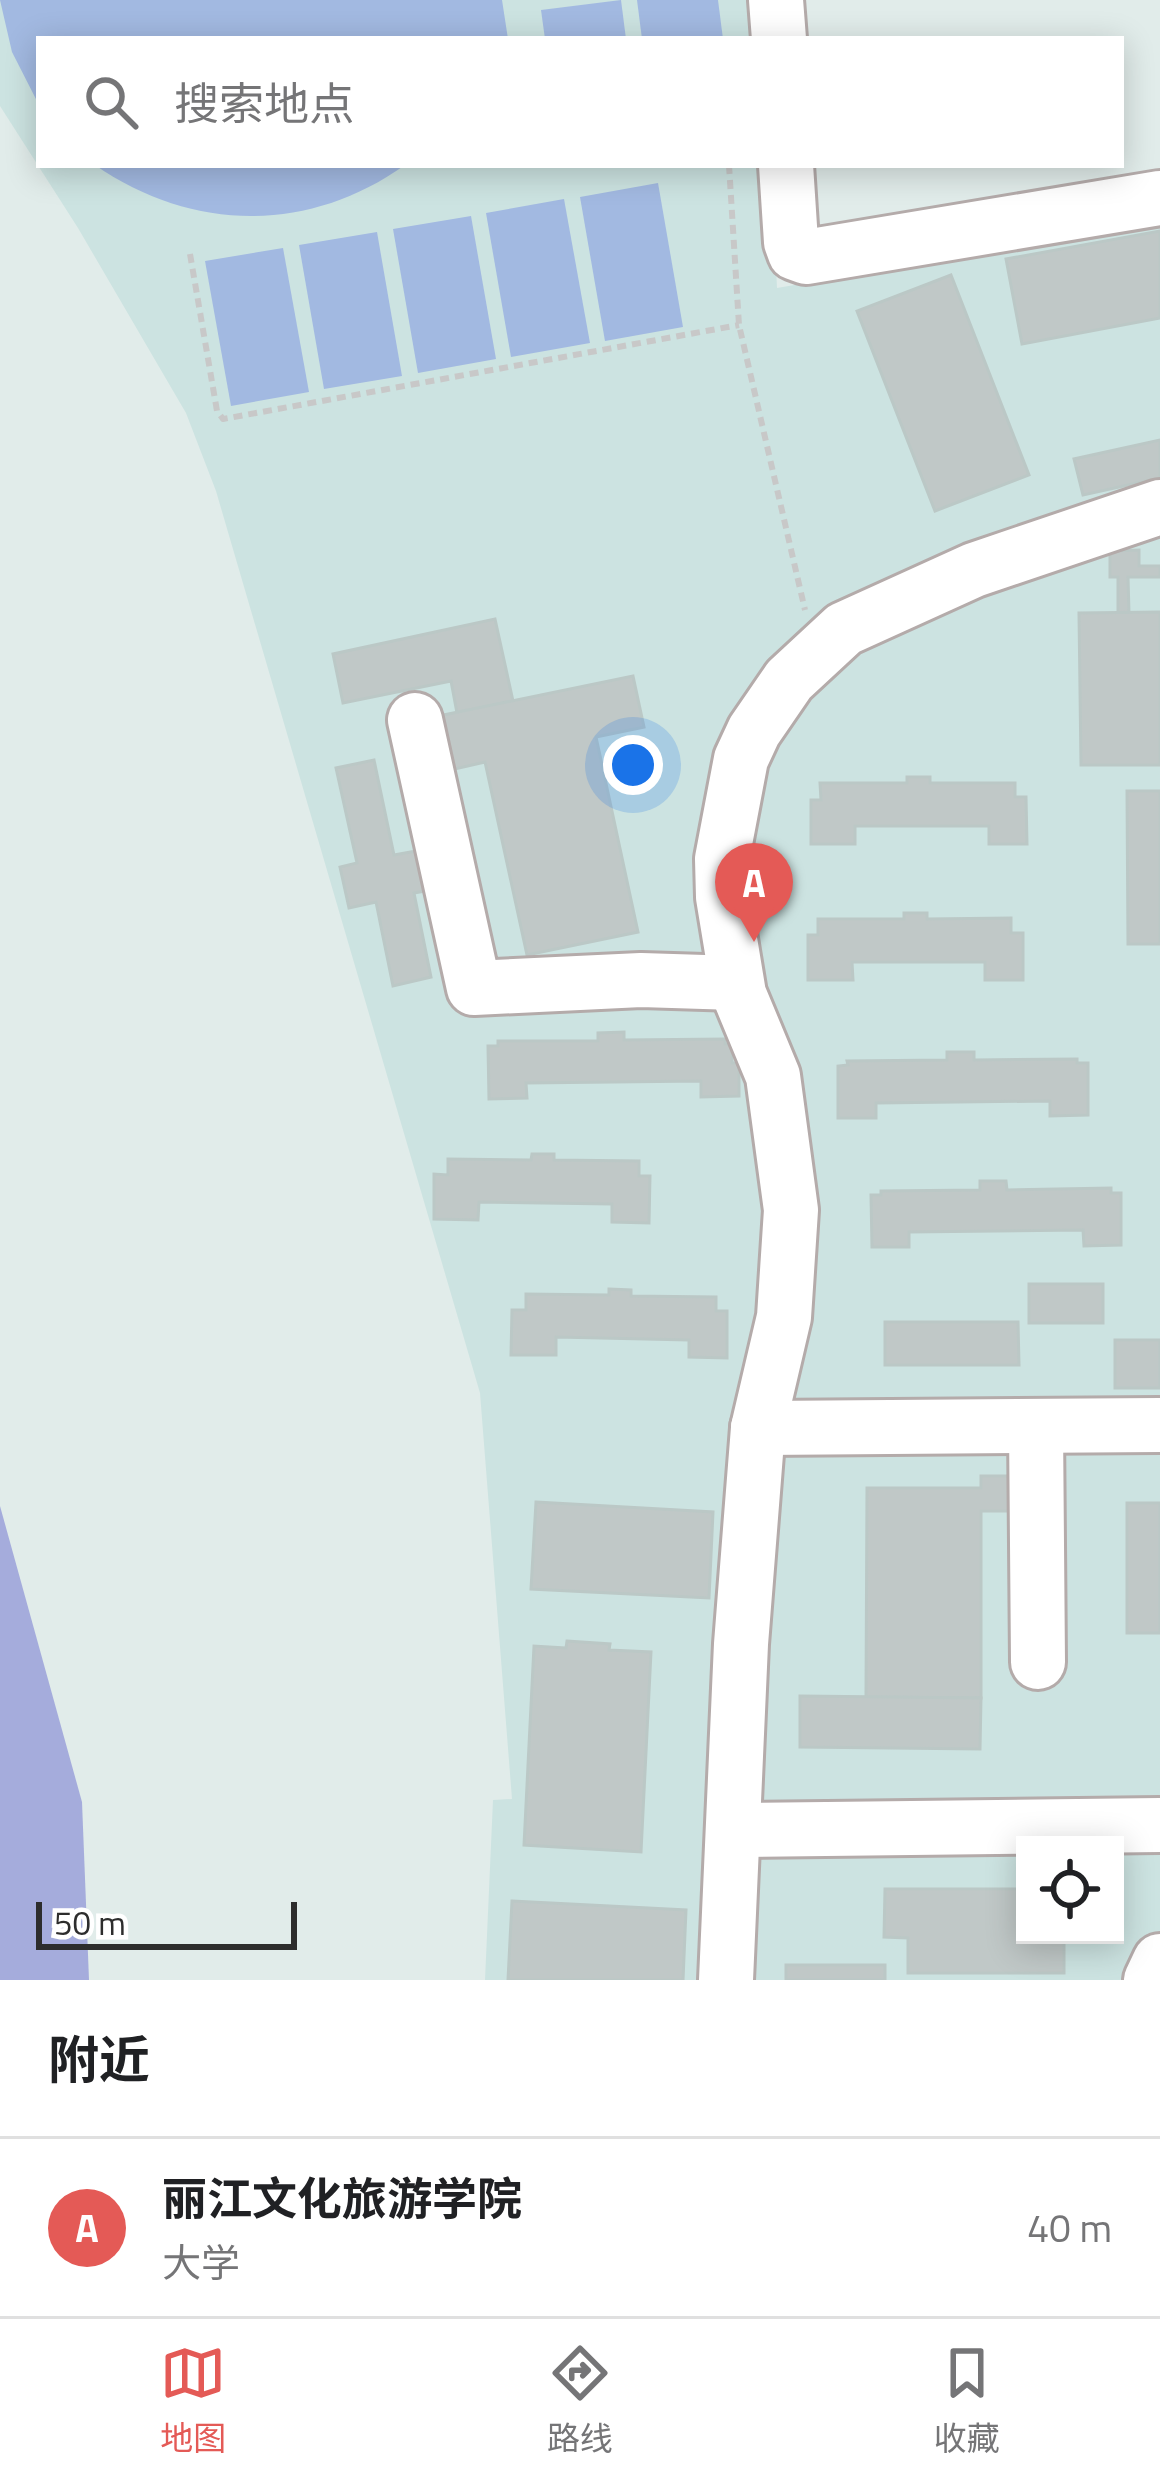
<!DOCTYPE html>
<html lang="zh">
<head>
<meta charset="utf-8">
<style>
	body { margin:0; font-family:"Titillium Web","Noto Sans SC",sans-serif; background:#f2f2f2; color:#202124 }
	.controls { position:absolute; right:36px; bottom:36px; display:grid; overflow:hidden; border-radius:0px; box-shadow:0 6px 30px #0003 }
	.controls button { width:108px; height:108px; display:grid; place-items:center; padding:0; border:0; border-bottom:3px solid #e0e0e0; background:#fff; color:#202124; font:60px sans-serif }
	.scale { position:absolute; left:36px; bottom:30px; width:261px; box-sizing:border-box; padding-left:12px; border:6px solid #2d2d2d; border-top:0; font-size:33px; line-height:42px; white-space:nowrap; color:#2d2d2d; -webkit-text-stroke:9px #fff; paint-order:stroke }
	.you { position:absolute; left:633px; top:765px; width:42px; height:42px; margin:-30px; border:9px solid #fff; border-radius:50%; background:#1a73e8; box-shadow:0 0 0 18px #1a73e833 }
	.badge { display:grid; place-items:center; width:78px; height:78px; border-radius:50%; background:#e45a56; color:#fff; font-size:39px; font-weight:700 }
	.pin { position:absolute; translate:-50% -99px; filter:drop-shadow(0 3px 6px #0008) }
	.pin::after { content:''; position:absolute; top:63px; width:42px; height:36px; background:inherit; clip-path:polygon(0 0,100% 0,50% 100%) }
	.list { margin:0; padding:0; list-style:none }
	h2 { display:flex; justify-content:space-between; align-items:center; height:156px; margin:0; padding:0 48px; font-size:51px }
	h2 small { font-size:39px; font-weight:400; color:#757577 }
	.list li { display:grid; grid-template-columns:78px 1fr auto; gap:36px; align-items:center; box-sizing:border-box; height:180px; padding:0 48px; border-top:3px solid #e0e0e0 }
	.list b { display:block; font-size:45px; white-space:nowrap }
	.list p { margin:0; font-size:39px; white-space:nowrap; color:#757577 }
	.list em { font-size:39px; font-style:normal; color:#757577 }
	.icon { flex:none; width:66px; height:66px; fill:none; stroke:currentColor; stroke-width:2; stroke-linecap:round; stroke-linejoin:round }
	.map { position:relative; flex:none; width:1160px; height:1980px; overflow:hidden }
	.search { position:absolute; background:#fff; box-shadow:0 6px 30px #0003; left:36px; right:36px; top:36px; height:132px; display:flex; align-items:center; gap:30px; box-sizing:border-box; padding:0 42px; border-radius:0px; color:#757577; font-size:45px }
	.sheet { height:336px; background:#fff }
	nav { display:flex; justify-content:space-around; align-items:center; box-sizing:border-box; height:168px; border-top:3px solid #e0e0e0; background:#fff; font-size:33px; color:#757577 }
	nav a { display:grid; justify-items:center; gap:6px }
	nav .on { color:#e45a56 }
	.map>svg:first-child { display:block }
	.education { fill:#cce3e1; fill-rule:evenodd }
	.green { fill:#a5acdc }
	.pitch { fill:#a2b9e1 }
	.building { fill:#c0c8c7; stroke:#bbc8c6; stroke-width:3 }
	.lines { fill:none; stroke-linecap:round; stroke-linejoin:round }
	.minor-casing { stroke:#b4abaa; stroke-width:60 }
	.path { stroke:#c8c8c8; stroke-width:6; stroke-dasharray:9 6; stroke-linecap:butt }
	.minor { stroke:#fff; stroke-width:54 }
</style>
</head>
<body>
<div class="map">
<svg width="1160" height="1980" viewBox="0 0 1160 1980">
	<rect width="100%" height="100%" fill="#e1ecea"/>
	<path class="education" d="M0,0H763L765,39H39V165H771L777,288L1160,222V1980H485L493,1800L512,1799L480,1393L216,491L186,413L78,228L0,106ZM1025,1845H1115V1935H1025Z"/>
	<path class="green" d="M0,1506L82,1802L89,1980H0Z"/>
	<g class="pitch">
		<path d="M0,0H502L508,39H39V105L12,52Z"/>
		<path d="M621,0L626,39H545L541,10Z"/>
		<path d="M637,0H718L723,39H642Z"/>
		<path d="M95,165H405C308,234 192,232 95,165Z"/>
		<path d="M658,183L683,327L605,341L580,197Z"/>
		<path d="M564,199L590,343L511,357L486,213Z"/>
		<path d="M471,216L496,359L418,373L393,229Z"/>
		<path d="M377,232L402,376L324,389L299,245Z"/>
		<path d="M283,248L309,392L231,406L205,261Z"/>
	</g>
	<g class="building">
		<path d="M1160,231V318L1022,344L1006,259Z"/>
		<path d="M951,275L1029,475L935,511L857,311Z"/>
		<path d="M1160,440V478L1083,495L1074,459Z"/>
		<path d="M1139,550V566H1160V577H1128L1129,613H1118V577H1110V551Z"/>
		<path d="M1160,612V765H1081L1079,613Z"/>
		<path d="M495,619L513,701L457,713L451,681L343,703L333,654Z"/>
		<path d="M633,676L644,727L596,737L638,932L527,955L485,762L446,771L434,717Z"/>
		<path d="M374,760L394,855L416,851L425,891L414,893L431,977L393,986L376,902L349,908L340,867L357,863L336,768Z"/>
		<path d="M907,777H930V783H1015V797H1026L1027,844H989V826H855V844H811V800H821L820,783H907Z"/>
		<path d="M1127,791H1160V944H1128Z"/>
		<path d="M904,913H927V919L1011,918V933H1023V980H985V962H852L853,980H808V935H818V919H904Z"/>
		<path d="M624,1032V1040L725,1039V1044H732V1063H739V1096L701,1097V1081L526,1083L527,1098L489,1099L488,1046H498V1041H598V1033Z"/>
		<path d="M947,1052H974V1060L1077,1059V1063H1088V1115L1050,1116V1101L876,1103V1118H838V1066L848,1065L847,1061L947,1060Z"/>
		<path d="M532,1154H554V1160L639,1161V1176H650L649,1223L612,1222V1204L479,1202L478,1220L434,1219V1174L448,1175V1159L531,1160Z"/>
		<path d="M980,1181H1006L1007,1190L1111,1188V1193H1121V1245L1084,1246L1083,1230L909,1232V1247H872L871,1195H881V1191L980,1190Z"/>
		<rect x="1029" y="1284" width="74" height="39"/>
		<path d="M609,1289L631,1290V1296L716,1297V1311H727V1358L689,1357V1340L556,1337V1355H511L512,1310H526V1294L609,1295Z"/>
		<path d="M885,1322H1018L1019,1365H885Z"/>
		<rect x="1115" y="1340" width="45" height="48"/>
		<path d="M981,1476H1021V1511H981V1698L866,1697L867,1488H981Z"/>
		<path d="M536,1502L713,1512L709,1598L531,1589Z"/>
		<rect x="1127" y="1503" width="33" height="130"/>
		<path d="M567,1641L610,1644L609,1650L651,1652L641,1852L524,1845L534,1646L566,1648Z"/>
		<path d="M800,1696L981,1698L980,1749L800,1747Z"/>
		<path d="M885,1889H1025V1935H1064V1973H908V1938L884,1937Z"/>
		<path d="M512,1901L686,1910L683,1980H508Z"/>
		<rect x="786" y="1965" width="99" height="15"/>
	</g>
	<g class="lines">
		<defs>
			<g id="minor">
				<path d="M776,0L779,39"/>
				<path d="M786,165L791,242L795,253L806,257L1160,198"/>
				<path d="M415,720L474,988L641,980L736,983"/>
				<path d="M1036,1426L1038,1662"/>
				<path d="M758,1428L1160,1425"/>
				<path d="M733,1830L1160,1825"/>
				<path d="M726,1980L741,1644L758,1428L784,1317L791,1210L773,1076L739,994L723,897L722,859L741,759L754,731L789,680L844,629L974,570L1160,507"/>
				<path d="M1151,1980L1160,1961"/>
			</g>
		</defs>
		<use href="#minor" class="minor-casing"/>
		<g class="path">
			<path d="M729,165L739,325L805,610"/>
			<path d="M190,254L217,411L223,419L739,325"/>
		</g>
		<use href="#minor" class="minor"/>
	</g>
</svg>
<div class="controls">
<button><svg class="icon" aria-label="locate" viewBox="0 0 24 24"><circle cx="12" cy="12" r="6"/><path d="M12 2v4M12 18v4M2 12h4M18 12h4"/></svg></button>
</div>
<div class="scale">50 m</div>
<div class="you"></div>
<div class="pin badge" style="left:754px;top:942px">A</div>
<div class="search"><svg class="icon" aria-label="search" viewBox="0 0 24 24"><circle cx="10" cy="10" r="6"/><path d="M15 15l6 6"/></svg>搜索地点</div>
</div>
<section class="sheet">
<h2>附近<small></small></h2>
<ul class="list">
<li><span class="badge">A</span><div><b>丽江文化旅游学院</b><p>大学</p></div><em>40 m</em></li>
</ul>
</section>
<nav>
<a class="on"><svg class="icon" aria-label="map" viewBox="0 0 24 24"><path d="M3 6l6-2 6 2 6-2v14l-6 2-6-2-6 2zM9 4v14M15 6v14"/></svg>地图</a>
<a><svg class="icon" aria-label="directions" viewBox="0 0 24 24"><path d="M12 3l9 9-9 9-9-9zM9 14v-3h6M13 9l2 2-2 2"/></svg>路线</a>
<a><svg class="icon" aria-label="saved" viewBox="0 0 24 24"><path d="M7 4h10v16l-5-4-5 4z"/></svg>收藏</a>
</nav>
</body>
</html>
